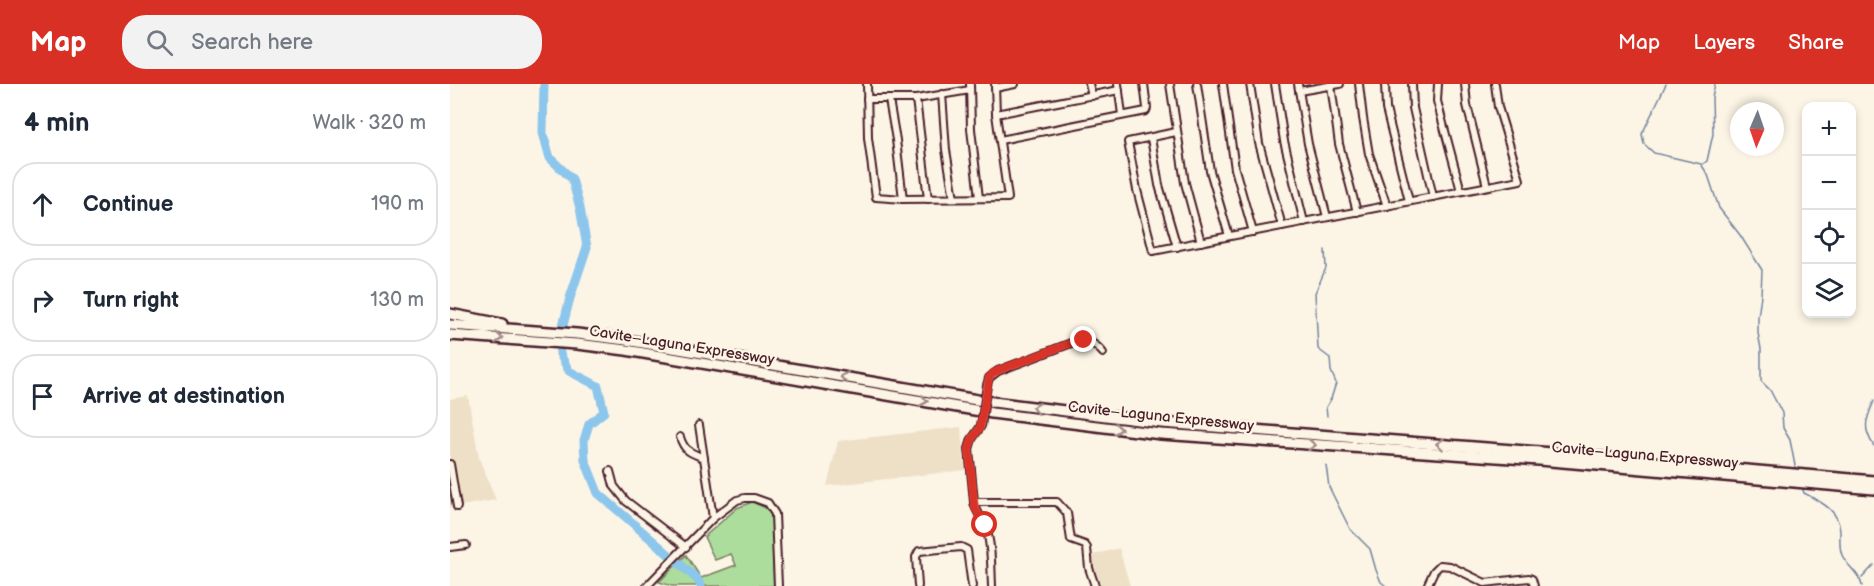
<!DOCTYPE html>
<html lang="en">
<head>
<meta charset="utf-8">
<style>
	body { margin:0; font-family:"Balsamiq Sans",sans-serif; background:#f2f2f3; color:#1f2937 }
	.controls { position:absolute; right:18px; top:18px; display:grid; overflow:hidden; border-radius:12px; box-shadow:0 3px 9px #0003 }
	.controls button { width:54px; height:54px; display:grid; place-items:center; padding:0; border:0; border-bottom:2px solid #e0e1e3; background:#fff; color:#1f2937; font:30px sans-serif }
	.compass { position:absolute; left:1280px; top:18px; width:54px; height:54px; border-radius:50%; background:#fff; box-shadow:0 3px 9px #0003; rotate:182deg }
	.stop { position:absolute; width:18px; height:18px; margin:-14px; border:4px solid #d93025; border-radius:50%; background:#fff }
	.stop.end { background:#d93025; border-color:#fff; box-shadow:0 2px 6px #0008 }
	.list { margin:0; padding:0; list-style:none }
	h2 { display:flex; justify-content:space-between; align-items:center; height:78px; margin:0; padding:0 24px; font-size:26px }
	h2 small { font-size:20px; font-weight:400; color:#747a83 }
	.list li { display:grid; grid-template-columns:39px 1fr auto; gap:18px; align-items:center; box-sizing:border-box; height:84px; margin:0 12px 12px; padding:0 12px; border:2px solid #e0e1e3; border-radius:24px }
	.list b { display:block; font-size:22px; white-space:nowrap }
	.list em { font-size:20px; font-style:normal; color:#747a83 }
	.icon { flex:none; width:33px; height:33px; fill:none; stroke:currentColor; stroke-width:2; stroke-linecap:round; stroke-linejoin:round }
	.map { position:relative; flex:none; width:1424px; height:502px; overflow:hidden }
	header { display:flex; align-items:center; gap:36px; box-sizing:border-box; height:84px; padding:0 30px; background:#d93025; color:#fff }
	header strong { font-size:28px }
	nav { display:flex; gap:33px; margin-inline-start:auto; font-size:21px }
	.search { width:420px; height:54px; background:#f2f2f3; display:flex; align-items:center; gap:15px; box-sizing:border-box; padding:0 21px; border-radius:24px; color:#747a83; font-size:22px }
	main { display:flex }
	aside { flex:1; background:#fff }
	.map>svg:first-child { display:block }
	.built { fill:#eee0c7 }
	.green { fill:#acdd9d; stroke:#7b7e64; stroke-width:1.5 }
	.lines { fill:none; stroke-linecap:round; stroke-linejoin:round }
	.stream { stroke:#72839f; stroke-width:1.5 }
	.river { stroke:#8dc6ec; stroke-width:9 }
	.minor-casing { stroke:#4a1f2b; stroke-width:10 }
	.highway-casing { stroke:#4a1f2b; stroke-width:14 }
	.minor { stroke:#fcf5e5; stroke-width:6 }
	.highway { stroke:#fcf5e5; stroke-width:9 }
	.minor-bridge-casing { stroke:#4a1f2b; stroke-width:10; stroke-linecap:butt }
	.minor-bridge { stroke:#fcf5e5; stroke-width:6 }
	.oneway { stroke:#a38a88 }
	.route { stroke:#d93025; stroke-width:8 }
	.labels { text-anchor:middle; stroke-width:5; stroke-linejoin:round; paint-order:stroke }
	.street-label { font-size:15px; fill:#4a1f2b; stroke:#fcf5e5 }
</style>
</head>
<body>
<header>
<strong>Map</strong>
<div class="search"><svg class="icon" aria-label="search" viewBox="0 0 24 24"><circle cx="10" cy="10" r="6"/><path d="M15 15l6 6"/></svg>Search here</div>
<nav><a>Map</a><a>Layers</a><a>Share</a></nav>
</header>
<main>
<aside>
<h2>4 min<small>Walk · 320 m</small></h2>
<ul class="list">
<li><svg class="icon" aria-label="ahead" viewBox="0 0 24 24"><path d="M12 20V5M6 11l6-6 6 6"/></svg><div><b>Continue</b></div><em>190 m</em></li>
<li><svg class="icon" aria-label="right" viewBox="0 0 24 24"><path d="M7 20v-9h11M14 6l5 5-5 5"/></svg><div><b>Turn right</b></div><em>130 m</em></li>
<li><svg class="icon" aria-label="arrive" viewBox="0 0 24 24"><path d="M6 21V4h12l-3 4 3 4H6"/></svg><div><b>Arrive at destination</b></div></li>
</ul>
</aside>
<div class="map">
<svg width="1424" height="502" viewBox="0 0 1424 502">
	<rect width="100%" height="100%" fill="#fcf5e5"/>
	<filter id="ink" filterUnits="userSpaceOnUse"><feTurbulence type="fractalNoise" baseFrequency=".0167" numOctaves="2"/><feDisplacementMap in="SourceGraphic" scale="12" xChannelSelector="R" yChannelSelector="G"/><feConvolveMatrix kernelMatrix="1 2 1 2 8 2 1 2 1" color-interpolation-filters="sRGB"/></filter>
	<g filter="url(#ink)">
		<g class="built">
			<path d="M18,312L29,374L46,416L0,424V315Z"/>
			<path d="M511,343L515,386L377,402L388,357Z"/>
			<path d="M669,464L680,502H646L639,472Z"/>
		</g>
		<path class="green" d="M302,418L318,425L322,433L324,502H222L209,498L236,471L251,494L286,481L281,470L265,476L254,453L287,424Z"/>
		<g class="lines">
			<g class="stream">
				<path d="M1216,0L1192,50L1194,60L1204,69L1251,80L1258,91L1269,124L1290,151L1312,186L1311,211L1308,234V249L1311,265V297L1320,306L1332,329L1333,344L1340,356L1346,387"/>
				<path d="M1253,80L1257,77L1263,50L1262,14L1265,0"/>
				<path d="M875,166L876,184L865,209L868,265L880,274L881,287L886,299L881,315L876,323L877,332"/>
				<path d="M1424,317C1416,336 1412,344 1424,362"/>
				<path d="M876,381L879,403L900,445L920,465L926,486L931,498L936,502"/>
				<path d="M1352,403L1354,409C1371,418 1389,426 1390,447C1390,454 1389,465 1392,471C1397,483 1410,489 1412,502"/>
				<path d="M1412,494L1424,481"/>
			</g>
			<path class="river" d="M94,0L93,49L100,74L122,95L130,124L137,163L120,214L109,257L110,270L119,287L148,302L154,328L139,340L134,356L135,376L148,409L247,495L251,502"/>
			<defs>
				<g id="minor">
					<path d="M417,0L418,54L426,113L453,115L558,114L546,30L545,0"/>
					<path d="M520,0L521,45L529,114"/>
					<path d="M639,0L642,12"/>
					<path d="M668,0L672,31"/>
					<path d="M720,0L735,99L751,158"/>
					<path d="M747,0L760,87L779,152"/>
					<path d="M773,0L785,85L803,148"/>
					<path d="M800,0L809,59L832,142"/>
					<path d="M825,0L834,57L854,138"/>
					<path d="M848,0L858,60L877,133"/>
					<path d="M909,0L913,34L919,70L937,122"/>
					<path d="M935,0L936,25L959,117"/>
					<path d="M962,0L963,24L983,113"/>
					<path d="M988,0L987,17L1011,107"/>
					<path d="M1015,0L1017,21L1037,102"/>
					<path d="M881,1L889,60L907,128"/>
					<path d="M545,4L565,0"/>
					<path d="M849,7L890,0"/>
					<path d="M492,10L496,66L504,114"/>
					<path d="M417,15H466L520,6"/>
					<path d="M466,15L478,115"/>
					<path d="M439,16L446,56L453,115"/>
					<path d="M546,30L669,6"/>
					<path d="M726,48L678,58L687,106L703,167L1070,96L1048,23L1045,0"/>
					<path d="M701,54L709,101L727,163"/>
					<path d="M550,56L696,27L697,24L694,0"/>
					<path d="M537,301L539,294L548,287L629,256C638,256 647,261 653,269"/>
					<path d="M249,341L263,434"/>
					<path d="M531,342L522,355L519,365L524,418C526,428 533,435 536,444C542,462 541,483 542,502"/>
					<path d="M230,353C234,367 241,369 254,374"/>
					<path d="M0,380L7,423"/>
					<path d="M160,387L164,402L176,417L236,463"/>
					<path d="M524,418H607L617,429L621,456L635,461L637,464L639,484L645,502"/>
					<path d="M0,463L16,461"/>
					<path d="M197,502L263,434L287,416L295,414H304L318,419L325,430L328,502"/>
					<path d="M468,502L466,473L469,467L511,463L517,466L522,502"/>
					<path d="M977,502L984,487L990,481L1000,482L1035,499L1079,494L1082,495L1084,502"/>
				</g>
				<g id="highway">
					<path d="M0,230L52,240"/>
					<path d="M0,241L127,250L176,256L527,316L712,339L1090,368L1424,397"/>
					<path d="M0,251L127,260L176,266L542,329L711,350L1089,376L1424,405"/>
				</g>
			</defs>
			<use href="#minor" class="minor-casing"/>
			<use href="#highway" class="highway-casing"/>
			<use href="#minor" class="minor"/>
			<use href="#highway" class="highway"/>
			<defs>
				<path id="minor-bridge" d="M531,342L537,301"/>
			</defs>
			<use href="#minor-bridge" class="minor-bridge-casing"/>
			<use href="#minor-bridge" class="minor-bridge"/>
		</g>
		<defs><path id="oneway-chevron" d="M-2-3.5L2.5 0L-2 3.5" fill="none" stroke-width="1.6" stroke-linecap="round" stroke-linejoin="round" transform="scale(1.5)"/></defs>
		<g class="oneway">
			<use href="#oneway-chevron" transform="translate(49 254) rotate(4)"/>
			<use href="#oneway-chevron" transform="translate(394 293) rotate(-170)"/>
			<use href="#oneway-chevron" transform="translate(474 317) rotate(10)"/>
			<use href="#oneway-chevron" transform="translate(586 324) rotate(-173)"/>
			<use href="#oneway-chevron" transform="translate(668 345) rotate(7)"/>
			<use href="#oneway-chevron" transform="translate(990 360) rotate(-176)"/>
			<use href="#oneway-chevron" transform="translate(862 361) rotate(4)"/>
		</g>
	</g>
	<g class="lines" filter="url(#ink)">
		<path class="route" d="M535,441L525,424L524,418L519,365L522,355L530,344L539,294L543,289L552,285L629,256H634"/>
	</g>
	<g class="labels">
		<g class="street-label">
			<text transform="translate(232 261) rotate(9)" y="5">Cavite–Laguna Expressway</text>
			<text transform="translate(711 332) rotate(6)" y="5">Cavite–Laguna Expressway</text>
			<text transform="translate(1195 371) rotate(5)" y="5">Cavite–Laguna Expressway</text>
		</g>
	</g>
</svg>
<div class="controls">
<button>+</button>
<button>−</button>
<button><svg class="icon" aria-label="locate" viewBox="0 0 24 24"><circle cx="12" cy="12" r="6"/><path d="M12 2v4M12 18v4M2 12h4M18 12h4"/></svg></button>
<button><svg class="icon" aria-label="layers" viewBox="0 0 24 24"><path d="M12 4l9 5-9 5-9-5zM3 14l9 5 9-5"/></svg></button>
</div>
<svg class="compass" viewBox="-18 -18 36 36"><path d="M0-13l5 13h-10z" fill="#e53935"/><path d="M0 13l5-13h-10z" fill="#747a83"/></svg>
<div class="stop" style="left:535px;top:441px"></div>
<div class="stop end" style="left:634px;top:256px"></div>
</div>
</main>
</body>
</html>
